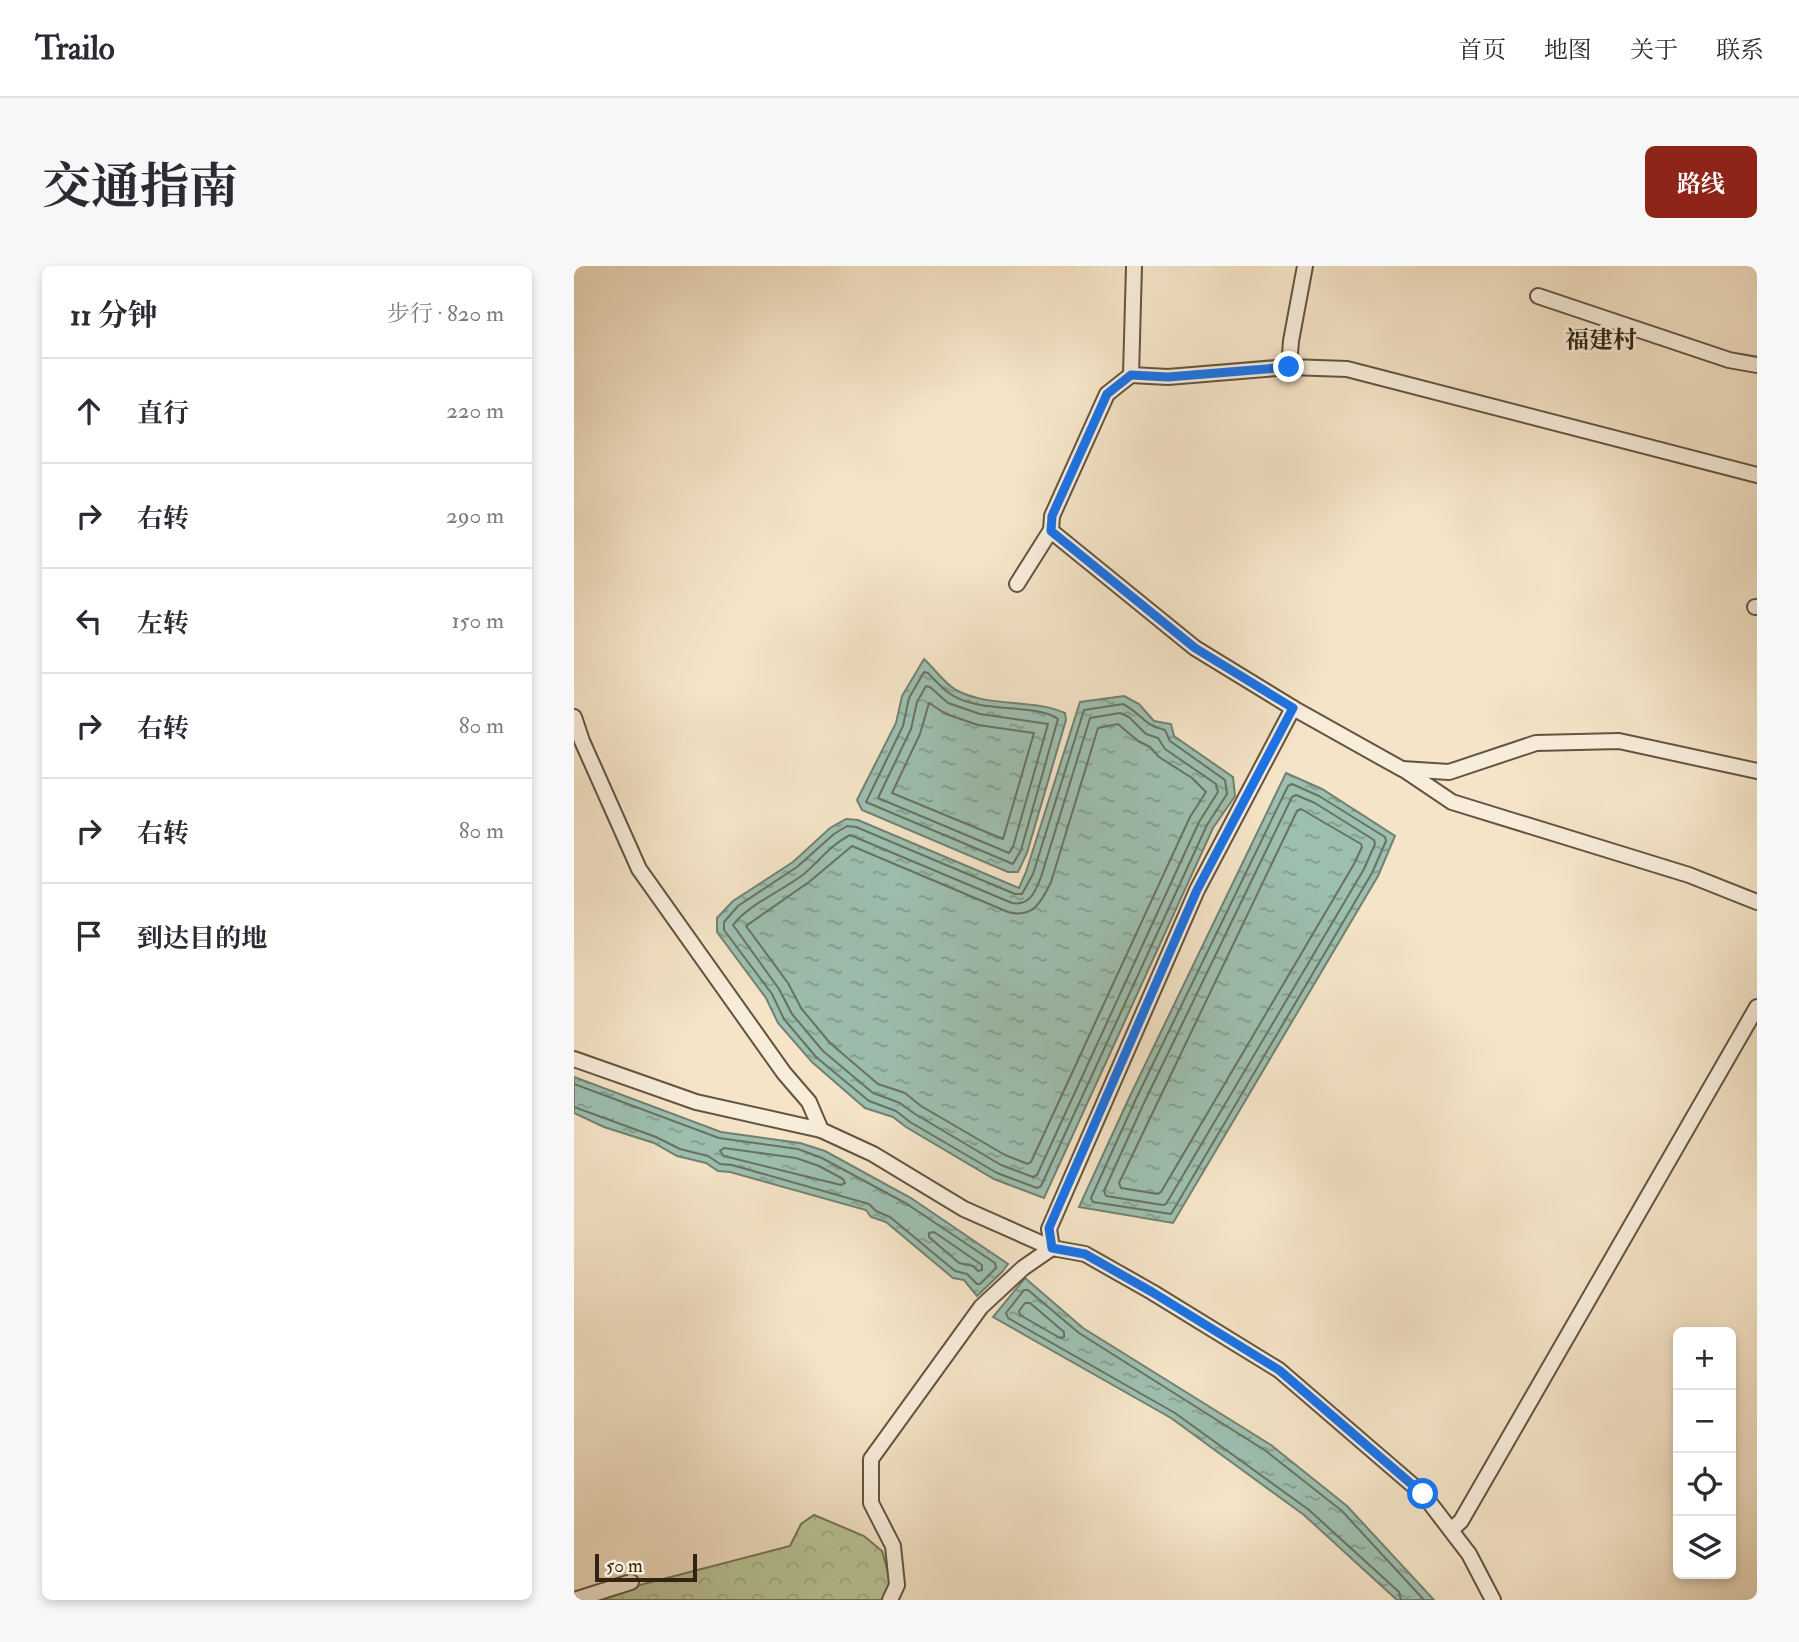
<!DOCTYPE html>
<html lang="zh">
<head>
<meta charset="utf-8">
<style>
	body { margin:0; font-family:"IM FELL Double Pica","Noto Serif SC",serif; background:#f7f7f7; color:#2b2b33 }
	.controls { position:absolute; right:21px; bottom:21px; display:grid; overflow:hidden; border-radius:10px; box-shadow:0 4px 10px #0003 }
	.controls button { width:63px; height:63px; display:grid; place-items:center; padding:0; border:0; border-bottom:2px solid #e1e1e2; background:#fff; color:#2b2b33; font:35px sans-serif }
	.scale { position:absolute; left:21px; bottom:18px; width:102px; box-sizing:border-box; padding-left:7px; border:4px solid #322413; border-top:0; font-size:19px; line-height:24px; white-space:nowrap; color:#322413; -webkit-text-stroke:5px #f8eddb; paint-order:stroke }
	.stop { position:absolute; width:21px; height:21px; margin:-16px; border:5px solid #1a73e8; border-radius:50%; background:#fff }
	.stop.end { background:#1a73e8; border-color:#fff; box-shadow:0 2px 7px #0008 }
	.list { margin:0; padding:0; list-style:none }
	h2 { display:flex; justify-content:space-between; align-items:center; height:91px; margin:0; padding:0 28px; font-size:30px }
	h2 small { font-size:23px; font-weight:400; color:#7c7c81 }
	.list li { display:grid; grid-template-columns:46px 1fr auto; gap:21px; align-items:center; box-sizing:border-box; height:105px; padding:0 28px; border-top:2px solid #e1e1e2 }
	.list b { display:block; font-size:26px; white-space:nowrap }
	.list em { font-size:23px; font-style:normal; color:#7c7c81 }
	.icon { flex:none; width:38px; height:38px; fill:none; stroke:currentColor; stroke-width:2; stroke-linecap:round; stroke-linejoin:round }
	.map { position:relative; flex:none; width:1183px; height:1334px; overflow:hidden; border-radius:10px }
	header { display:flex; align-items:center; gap:42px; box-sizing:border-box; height:98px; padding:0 35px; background:#fff; border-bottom:2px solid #e1e1e2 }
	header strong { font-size:33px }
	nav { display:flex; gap:38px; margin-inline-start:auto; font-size:24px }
	.intro { display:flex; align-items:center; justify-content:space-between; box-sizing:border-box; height:168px; padding:0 42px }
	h1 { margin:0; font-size:49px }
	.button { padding:18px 32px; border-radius:10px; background:#8f2418; color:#fff; font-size:24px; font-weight:700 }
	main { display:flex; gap:42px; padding:0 42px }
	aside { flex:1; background:#fff; border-radius:10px; box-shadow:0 4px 10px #0003 }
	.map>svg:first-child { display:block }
	.forest { fill:url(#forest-crowns); stroke:#767456; stroke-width:2 }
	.water { fill:url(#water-ripples); stroke:#728171; stroke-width:2 }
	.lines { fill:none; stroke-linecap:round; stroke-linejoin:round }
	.shore { stroke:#687261; stroke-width:2 }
	.street-casing { stroke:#635440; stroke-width:18 }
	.street { stroke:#f8eddb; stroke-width:14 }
	.route { stroke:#1a73e8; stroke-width:9 }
	.labels { text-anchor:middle; stroke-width:6; stroke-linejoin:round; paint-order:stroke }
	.quarter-label { font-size:24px; font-weight:bold; fill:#322413; stroke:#f8eddb }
</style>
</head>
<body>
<header>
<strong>Trailo</strong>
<nav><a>首页</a><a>地图</a><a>关于</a><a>联系</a></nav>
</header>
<div class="intro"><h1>交通指南</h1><a class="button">路线</a></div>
<main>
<aside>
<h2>11 分钟<small>步行 · 820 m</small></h2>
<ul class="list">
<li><svg class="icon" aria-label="ahead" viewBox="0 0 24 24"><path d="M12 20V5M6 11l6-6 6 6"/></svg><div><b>直行</b></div><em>220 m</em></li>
<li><svg class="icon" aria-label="right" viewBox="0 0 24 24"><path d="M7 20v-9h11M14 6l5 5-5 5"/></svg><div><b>右转</b></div><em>290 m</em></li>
<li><svg class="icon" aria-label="left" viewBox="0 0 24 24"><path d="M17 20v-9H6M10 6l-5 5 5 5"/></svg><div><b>左转</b></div><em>150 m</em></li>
<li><svg class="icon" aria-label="right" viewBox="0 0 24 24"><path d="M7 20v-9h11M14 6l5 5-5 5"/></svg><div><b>右转</b></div><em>80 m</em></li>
<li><svg class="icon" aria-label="right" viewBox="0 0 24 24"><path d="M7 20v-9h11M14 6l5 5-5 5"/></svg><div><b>右转</b></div><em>80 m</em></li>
<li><svg class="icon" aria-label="arrive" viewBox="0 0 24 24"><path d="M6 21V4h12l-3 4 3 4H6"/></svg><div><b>到达目的地</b></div></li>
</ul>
</aside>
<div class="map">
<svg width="1183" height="1334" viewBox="0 0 1183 1334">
	<defs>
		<pattern id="forest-crowns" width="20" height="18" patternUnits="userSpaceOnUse" patternTransform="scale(1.75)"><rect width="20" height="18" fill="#b9c598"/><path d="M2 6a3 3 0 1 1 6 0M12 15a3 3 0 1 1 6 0" fill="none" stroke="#a0a982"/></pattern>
		<pattern id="water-ripples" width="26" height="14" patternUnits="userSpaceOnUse" patternTransform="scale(1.75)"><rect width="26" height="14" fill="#9dbfaf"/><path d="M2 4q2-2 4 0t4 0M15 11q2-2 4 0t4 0" fill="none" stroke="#819b8d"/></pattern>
	</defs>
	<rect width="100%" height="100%" fill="#f5e4c7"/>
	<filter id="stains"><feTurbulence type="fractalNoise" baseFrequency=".00286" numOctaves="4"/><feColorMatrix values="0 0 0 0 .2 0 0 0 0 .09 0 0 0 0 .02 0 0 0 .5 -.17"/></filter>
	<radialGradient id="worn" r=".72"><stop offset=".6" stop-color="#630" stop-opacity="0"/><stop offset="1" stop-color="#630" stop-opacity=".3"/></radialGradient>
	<path class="forest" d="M240,1249L290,1270L308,1285L318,1320L312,1334H8L216,1280L227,1258Z"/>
	<g class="water">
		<path d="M350,393C360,402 370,417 382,424C415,442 457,432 491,447L492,454L453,587L444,606H434L288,544L283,534L322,457L328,430Z"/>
		<path d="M550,430L565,438L580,455L597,458L600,470L659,511L661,530L639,562L470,932L420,913L332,861L319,851L291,842L238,796L204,757L192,732L143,666V652L159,635L219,596L256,562L272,553L284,554L445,622L452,606L506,436Z"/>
		<path d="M712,507L748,523L821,570L804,610L599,957L505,941L555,832Z"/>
		<path d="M0,811L147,866L226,877L251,885L337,932L434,998L428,1006L403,1030L390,1014L379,1012L312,956L297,951L292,944L156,906L144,905L132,897L103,890L80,877L30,861L0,847Z"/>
		<path d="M451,1012L509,1062L697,1179L773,1240L860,1334H823L730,1249L597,1152L419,1051Z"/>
	</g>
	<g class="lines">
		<g class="shore">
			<path d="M350,406L354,407C361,414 369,424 378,429C408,448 461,437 484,453L447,584L439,598L292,536L329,460L335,432Z"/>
			<path d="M352,420L356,421L374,437L406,448L474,458L439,581L435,587L304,532L337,463L343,436Z"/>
			<path d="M355,437L372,448L404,459L460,467L429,573L318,527L346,468Z"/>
			<path d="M549,438C568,448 569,459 591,464L596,475L651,514L653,528L633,559L467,920L463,922L423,907L336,856L322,845L295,835L242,791L210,753L198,728L150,664V656L164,640L223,601L260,568L273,560L282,561L441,628H448L459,608L510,444Z"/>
			<path d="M546,447L555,451L572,468L584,472L591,483L642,518L644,526L625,556L463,909L459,911L427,899L341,848L326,837L299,827L249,785L218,748L205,723L159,659C175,638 208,625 230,608C245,595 258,578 276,569L438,637C456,640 461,626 467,611L516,452Z"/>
			<path d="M544,458L564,475L576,481L585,491L618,512L632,526L616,551L457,896L454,898L431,889L347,840L331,827L304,818L256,777L227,742L214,717L172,660L235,616L278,580L434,646C459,653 468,635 477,616L524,462Z"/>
			<path d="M718,518L745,530L811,571L812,575L798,607L597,948L519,936L517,932L561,835L714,520Z"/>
			<path d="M722,529L741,537L800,574L801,578L790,603L592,938L589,939L532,930L530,925L569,839L718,531Z"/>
			<path d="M727,543L787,578L788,581L780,598L587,926L584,928L547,922L545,917L723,545Z"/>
			<path d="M0,818L145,872L224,883L248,892L333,938L421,997L422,1002L406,1018H403L393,1008L381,1005L316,951L302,945L295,938L158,899L146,898L134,890L106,883L82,871L0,841"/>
			<path d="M150,882L222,892L245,900L269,913L271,917L267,919L150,890L146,885Z"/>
			<path d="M360,966L408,999V1004L404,1005L399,1000L385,997L355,971V967Z"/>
			<path d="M451,1037H456L490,1066V1071L486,1072L446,1049L445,1045Z"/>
			<path d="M827,1334L825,1326L735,1244L601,1147L434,1052L432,1047L450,1024H454L505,1067L692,1185L768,1245L850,1334"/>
		</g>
		<defs>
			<g id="street">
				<path d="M964,30L1155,94L1183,99"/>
				<path d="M715,101L717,75L731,0"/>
				<path d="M557,109L560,0"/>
				<path d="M1183,209L773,103L715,101L594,111L557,109L533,128L478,250L477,265L621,382L719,442L828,503L875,506L962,477L1045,475L1183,505"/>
				<path d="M443,318L477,264"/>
				<path d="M1181,341H1183"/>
				<path d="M0,451L8,475L65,603L210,807L235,836L247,864"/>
				<path d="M829,503L878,536L1115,609L1183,636"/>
				<path d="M0,793L122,836L247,864L299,888L390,943L478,982"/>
				<path d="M478,982L475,963L623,624L719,442"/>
				<path d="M877,1264L887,1255L1183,741"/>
				<path d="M0,1334L57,1316"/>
				<path d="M316,1334L323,1319L319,1280L297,1237V1193L407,1041L449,1002L478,982L511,988L578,1026L705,1104L849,1228L895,1288L919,1334"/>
			</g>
		</defs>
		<use href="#street" class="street-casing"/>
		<use href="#street" class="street"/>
	</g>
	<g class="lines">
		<path class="route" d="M715,101L594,111L557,109L533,128L478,250L477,265L621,382L719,442L623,624L475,962L478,982L511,988L578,1026L705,1104L849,1228"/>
	</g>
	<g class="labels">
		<g class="quarter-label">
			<text x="1027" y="82">福建村</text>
		</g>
	</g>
	<rect width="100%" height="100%" filter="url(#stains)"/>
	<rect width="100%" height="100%" fill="url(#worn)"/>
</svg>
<div class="controls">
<button>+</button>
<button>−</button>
<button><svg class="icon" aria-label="locate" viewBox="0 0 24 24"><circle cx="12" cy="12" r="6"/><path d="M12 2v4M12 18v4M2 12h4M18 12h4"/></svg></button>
<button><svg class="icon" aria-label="layers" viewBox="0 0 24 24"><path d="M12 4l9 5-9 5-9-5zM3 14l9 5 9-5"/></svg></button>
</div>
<div class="scale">50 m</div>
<div class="stop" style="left:849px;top:1228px"></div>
<div class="stop end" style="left:715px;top:101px"></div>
</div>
</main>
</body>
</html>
